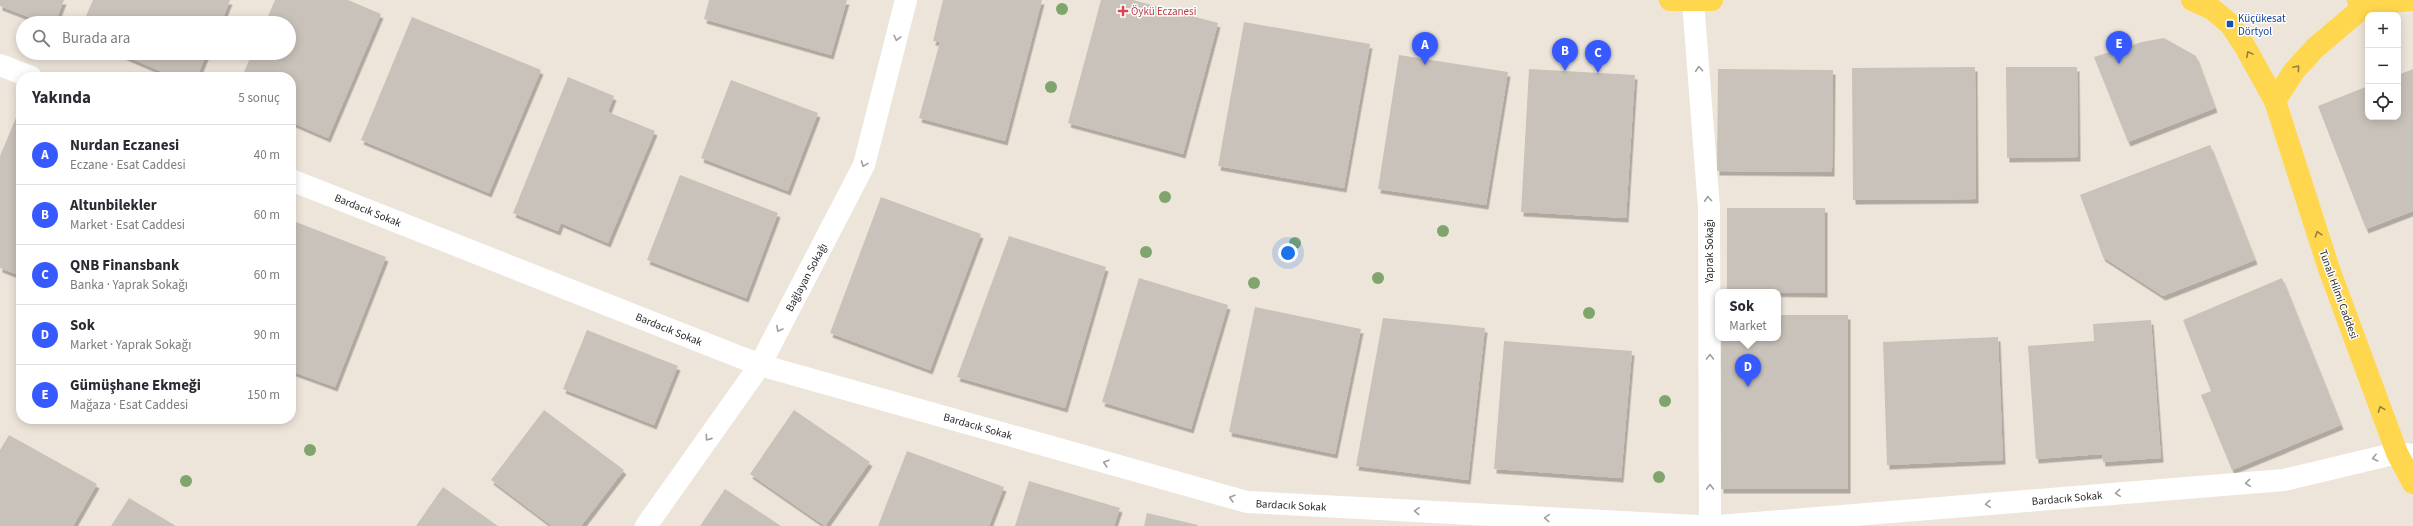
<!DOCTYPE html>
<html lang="tr">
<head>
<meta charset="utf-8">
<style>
	body { margin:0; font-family:"Source Sans 3",sans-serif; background:#f7f7f7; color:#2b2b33 }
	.controls { position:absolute; right:12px; top:12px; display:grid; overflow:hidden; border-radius:8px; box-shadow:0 2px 10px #0003 }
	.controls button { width:36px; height:36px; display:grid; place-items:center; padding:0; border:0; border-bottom:1px solid #e1e1e2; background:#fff; color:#2b2b33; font:20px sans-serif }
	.you { position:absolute; left:1288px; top:253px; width:14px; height:14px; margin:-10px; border:3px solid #fff; border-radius:50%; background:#1a73e8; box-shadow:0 0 0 6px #1a73e833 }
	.badge { display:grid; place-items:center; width:26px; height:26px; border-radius:50%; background:#365aff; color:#fff; font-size:13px; font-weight:700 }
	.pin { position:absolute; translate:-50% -33px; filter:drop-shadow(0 1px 2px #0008) }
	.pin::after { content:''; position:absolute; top:21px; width:14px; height:12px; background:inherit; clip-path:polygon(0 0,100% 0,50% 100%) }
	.popup { position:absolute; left:1715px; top:289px; width:66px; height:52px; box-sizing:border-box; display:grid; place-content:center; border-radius:8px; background:#fff; filter:drop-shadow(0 1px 3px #0005); font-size:13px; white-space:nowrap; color:#7c7c81 }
	.popup b { font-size:15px; color:#2b2b33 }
	.popup::after { content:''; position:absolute; left:50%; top:100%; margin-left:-8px; border:8px solid transparent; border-top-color:#fff }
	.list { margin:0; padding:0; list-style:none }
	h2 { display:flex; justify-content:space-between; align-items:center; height:52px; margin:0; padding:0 16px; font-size:17px }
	h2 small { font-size:13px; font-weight:400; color:#7c7c81 }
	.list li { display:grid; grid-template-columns:26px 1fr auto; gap:12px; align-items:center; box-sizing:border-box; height:60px; padding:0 16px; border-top:1px solid #e1e1e2 }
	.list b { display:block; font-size:15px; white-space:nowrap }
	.list p { margin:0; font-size:13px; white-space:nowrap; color:#7c7c81 }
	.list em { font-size:13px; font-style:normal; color:#7c7c81 }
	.icon { flex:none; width:22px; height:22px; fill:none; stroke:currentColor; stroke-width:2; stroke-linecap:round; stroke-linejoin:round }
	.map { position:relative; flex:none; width:2413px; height:526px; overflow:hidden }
	.search { position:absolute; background:#fff; box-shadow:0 2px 10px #0003; left:16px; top:16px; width:280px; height:44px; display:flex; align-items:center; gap:10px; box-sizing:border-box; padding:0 14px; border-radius:22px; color:#7c7c81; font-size:15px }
	.panel { position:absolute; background:#fff; box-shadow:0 2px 10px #0003; left:16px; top:72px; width:280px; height:352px; border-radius:16px }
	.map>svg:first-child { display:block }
	.building { fill:#c9c2ba; filter:url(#shadow) }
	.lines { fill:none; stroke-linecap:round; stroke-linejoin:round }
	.minor { stroke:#fff; stroke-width:22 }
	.major { stroke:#ffd74e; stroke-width:22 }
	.tree { fill:#7fa46c }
	.oneway { stroke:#9f9f9f }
	.oneway2 { stroke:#94803c }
	.health-dot { fill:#e0444e; stroke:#fff; stroke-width:1.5 }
	.transit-dot { fill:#1a4fb4; stroke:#fff; stroke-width:1.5 }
	.labels { text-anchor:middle; stroke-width:3; stroke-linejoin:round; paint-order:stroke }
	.health-label { font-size:11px; fill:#be3a42; stroke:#fff; text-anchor:start }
	.transit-label { font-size:11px; fill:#164399; stroke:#fff; text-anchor:start }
	.street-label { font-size:11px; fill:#2a2a2a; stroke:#fff }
</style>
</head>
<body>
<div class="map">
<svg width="2413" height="526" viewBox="0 0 2413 526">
	<defs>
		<filter id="shadow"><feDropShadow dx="2.5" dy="4.5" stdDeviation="0" flood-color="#0004"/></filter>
	</defs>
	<rect width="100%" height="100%" fill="#eee5da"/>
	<g class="building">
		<path d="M0,0H64L55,23H44L0,6Z"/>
		<path d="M93,0H230L221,23H83Z"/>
		<path d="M275,0H348L381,14L328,138L291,122V77H242L252,53H289V23H265Z"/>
		<path d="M709,0H847L831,55L704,19Z"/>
		<path d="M943,0H1042L1005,141L919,118L940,42L933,41Z"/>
		<path d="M1101,0H1133L1218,23L1183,154L1068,123Z"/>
		<path d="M412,17L541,70L489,193L361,140Z"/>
		<path d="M1244,22L1370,44L1344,188L1218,166Z"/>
		<path d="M2164,38L2196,56L2215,108L2128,142L2094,57L2142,42Z"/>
		<path d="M118,53H207L197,77H174Z"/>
		<path d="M1399,55L1508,72L1486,205L1378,189Z"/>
		<path d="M1975,67L1976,199L1853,200L1852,68Z"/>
		<path d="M2006,67H2077L2078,157L2007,158Z"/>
		<path d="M1529,69L1635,75L1626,218L1521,212Z"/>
		<path d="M1718,69L1833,70L1832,172L1717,171Z"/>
		<path d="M2413,69V211L2366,229L2318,106L2368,86V117H2398V75Z"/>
		<path d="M568,77L614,96L608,112L655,131L608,243L561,223L558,231L513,213Z"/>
		<path d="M731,80L818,113L788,191L701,158Z"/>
		<path d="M18,113L21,114V276L0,268V156Z"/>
		<path d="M2210,145L2255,260L2163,296L2103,257L2080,195Z"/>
		<path d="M680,175L778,213L746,298L647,260Z"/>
		<path d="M881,197L981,234L930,370L830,333Z"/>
		<path d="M1727,208H1825V293L1727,292Z"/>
		<path d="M291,220L386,257L335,387L291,371Z"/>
		<path d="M1009,236L1106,267L1065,408L957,377Z"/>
		<path d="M1139,278L1228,305L1191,429L1102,402Z"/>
		<path d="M2282,278L2341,425L2232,470L2201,395L2211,391L2183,320Z"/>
		<path d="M1255,307L1361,329L1335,454L1229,432Z"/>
		<path d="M1778,315H1848V489H1721V338H1778Z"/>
		<path d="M1383,318L1485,328L1468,480L1356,466Z"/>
		<path d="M2151,320L2161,458L2103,462L2102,454L2036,459L2028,346L2094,341L2093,324Z"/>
		<path d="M587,330L678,366L654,425L563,389Z"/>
		<path d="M1998,337L2003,460L1887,465L1883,342Z"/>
		<path d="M1504,341L1632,351L1621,478L1494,469Z"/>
		<path d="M544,410L624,470L581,526H552L491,480Z"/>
		<path d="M794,410L870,462L825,526L750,474Z"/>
		<path d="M9,435L97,484L73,526H0V450Z"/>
		<path d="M907,451L1004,487L989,526H878Z"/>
		<path d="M1029,481L1120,508L1114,526H1015Z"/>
		<path d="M443,487L498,526H416Z"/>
		<path d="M725,489L781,526H700Z"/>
		<path d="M129,498L176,526H111Z"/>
		<path d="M1147,513L1198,525V526H1144Z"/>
	</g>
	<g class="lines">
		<g class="minor">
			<path d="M1693,1L1709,208L1710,526"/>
			<path d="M0,65L31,77"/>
			<path d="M291,180L760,365L1247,502L1697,526"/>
			<path d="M646,526L760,365L864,165L906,0"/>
			<path d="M1719,526L2284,480L2397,453L2413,455"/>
		</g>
		<g class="major">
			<path d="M1670,0H1712"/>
			<path d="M2192,0L2212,9L2230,24L2244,45L2275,101L2329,269L2397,453L2413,483"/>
			<path d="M2358,0L2367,4L2411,0"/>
			<path d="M2275,101L2294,71L2315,48L2367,4"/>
		</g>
	</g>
	<g class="tree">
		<circle cx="1062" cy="9" r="6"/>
		<circle cx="1051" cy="87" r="6"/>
		<circle cx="1165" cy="197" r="6"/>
		<circle cx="1443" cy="231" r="6"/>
		<circle cx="1295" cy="243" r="6"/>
		<circle cx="1146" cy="252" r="6"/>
		<circle cx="1378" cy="278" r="6"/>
		<circle cx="1254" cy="283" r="6"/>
		<circle cx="1589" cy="313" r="6"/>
		<circle cx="1665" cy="401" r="6"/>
		<circle cx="310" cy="450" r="6"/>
		<circle cx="1659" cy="477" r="6"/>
		<circle cx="186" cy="481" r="6"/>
	</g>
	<defs><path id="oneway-chevron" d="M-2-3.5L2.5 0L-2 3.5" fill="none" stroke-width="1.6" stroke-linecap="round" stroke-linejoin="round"/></defs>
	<g class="oneway">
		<use href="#oneway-chevron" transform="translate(897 38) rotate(104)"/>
		<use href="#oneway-chevron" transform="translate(1699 69) rotate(-94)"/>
		<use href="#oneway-chevron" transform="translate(864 164) rotate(110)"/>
		<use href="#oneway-chevron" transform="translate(1708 199) rotate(-94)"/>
		<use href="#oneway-chevron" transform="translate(779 329) rotate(118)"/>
		<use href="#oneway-chevron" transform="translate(1710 357) rotate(-90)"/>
		<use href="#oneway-chevron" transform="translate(708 438) rotate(125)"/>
		<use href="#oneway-chevron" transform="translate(2375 458) rotate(166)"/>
		<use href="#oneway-chevron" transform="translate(1106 463) rotate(-164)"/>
		<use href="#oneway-chevron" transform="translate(2248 483) rotate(175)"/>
		<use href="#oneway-chevron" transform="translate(1710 487) rotate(-90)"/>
		<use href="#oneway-chevron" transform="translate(2118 493) rotate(175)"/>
		<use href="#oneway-chevron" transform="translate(1232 498) rotate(-164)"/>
		<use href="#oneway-chevron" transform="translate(1988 504) rotate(175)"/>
		<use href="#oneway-chevron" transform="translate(1417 511) rotate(-177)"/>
		<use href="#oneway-chevron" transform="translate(1547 518) rotate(-177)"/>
	</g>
	<g class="oneway2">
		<use href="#oneway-chevron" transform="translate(2249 54) rotate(-118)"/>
		<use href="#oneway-chevron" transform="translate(2297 68) rotate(-50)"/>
		<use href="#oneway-chevron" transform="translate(2318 234) rotate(-108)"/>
		<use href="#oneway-chevron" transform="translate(2381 409) rotate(-110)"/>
	</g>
	<path class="health-dot" d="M1121 5h4v4h4v4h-4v4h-4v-4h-4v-4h4z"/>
	<rect class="transit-dot" x="2226" y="20" width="8" height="8" rx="2"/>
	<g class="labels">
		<g class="health-label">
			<text x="1131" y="15">Öykü Eczanesi</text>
		</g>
		<g class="transit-label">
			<text x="2238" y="22">Küçükesat<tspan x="2238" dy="13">Dörtyol</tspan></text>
		</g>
		<g class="street-label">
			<text transform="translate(368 210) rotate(22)" y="4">Bardacık Sokak</text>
			<text transform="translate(1709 251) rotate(-90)" y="4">Yaprak Sokağı</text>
			<text transform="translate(806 277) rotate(-62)" y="4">Bağlayan Sokağı</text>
			<text transform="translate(2339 294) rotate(70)" y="4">Tunalı Hilmi Caddesi</text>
			<text transform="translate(669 329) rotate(22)" y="4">Bardacık Sokak</text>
			<text transform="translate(978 426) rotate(16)" y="4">Bardacık Sokak</text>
			<text transform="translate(2067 498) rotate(-5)" y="4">Bardacık Sokak</text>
			<text transform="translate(1291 505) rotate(3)" y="4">Bardacık Sokak</text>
		</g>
	</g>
</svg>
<div class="controls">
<button>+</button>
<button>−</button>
<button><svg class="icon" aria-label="locate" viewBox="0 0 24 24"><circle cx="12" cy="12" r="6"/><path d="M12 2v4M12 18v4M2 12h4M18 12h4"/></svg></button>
</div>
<div class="you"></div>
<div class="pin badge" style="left:1425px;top:65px">A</div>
<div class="pin badge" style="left:1565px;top:71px">B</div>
<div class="pin badge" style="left:1598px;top:73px">C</div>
<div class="pin badge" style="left:1748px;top:387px">D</div>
<div class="popup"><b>Sok</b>Market</div>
<div class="pin badge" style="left:2119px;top:64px">E</div>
<div class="search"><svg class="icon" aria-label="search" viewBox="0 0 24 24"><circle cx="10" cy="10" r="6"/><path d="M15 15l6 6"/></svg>Burada ara</div>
<section class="panel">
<h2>Yakında<small>5 sonuç</small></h2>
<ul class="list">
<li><span class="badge">A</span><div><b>Nurdan Eczanesi</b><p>Eczane · Esat Caddesi</p></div><em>40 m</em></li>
<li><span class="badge">B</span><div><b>Altunbilekler</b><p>Market · Esat Caddesi</p></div><em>60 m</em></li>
<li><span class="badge">C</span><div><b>QNB Finansbank</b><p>Banka · Yaprak Sokağı</p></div><em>60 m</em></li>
<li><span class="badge">D</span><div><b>Sok</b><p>Market · Yaprak Sokağı</p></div><em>90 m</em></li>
<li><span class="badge">E</span><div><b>Gümüşhane Ekmeği</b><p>Mağaza · Esat Caddesi</p></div><em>150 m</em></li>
</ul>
</section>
</div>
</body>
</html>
